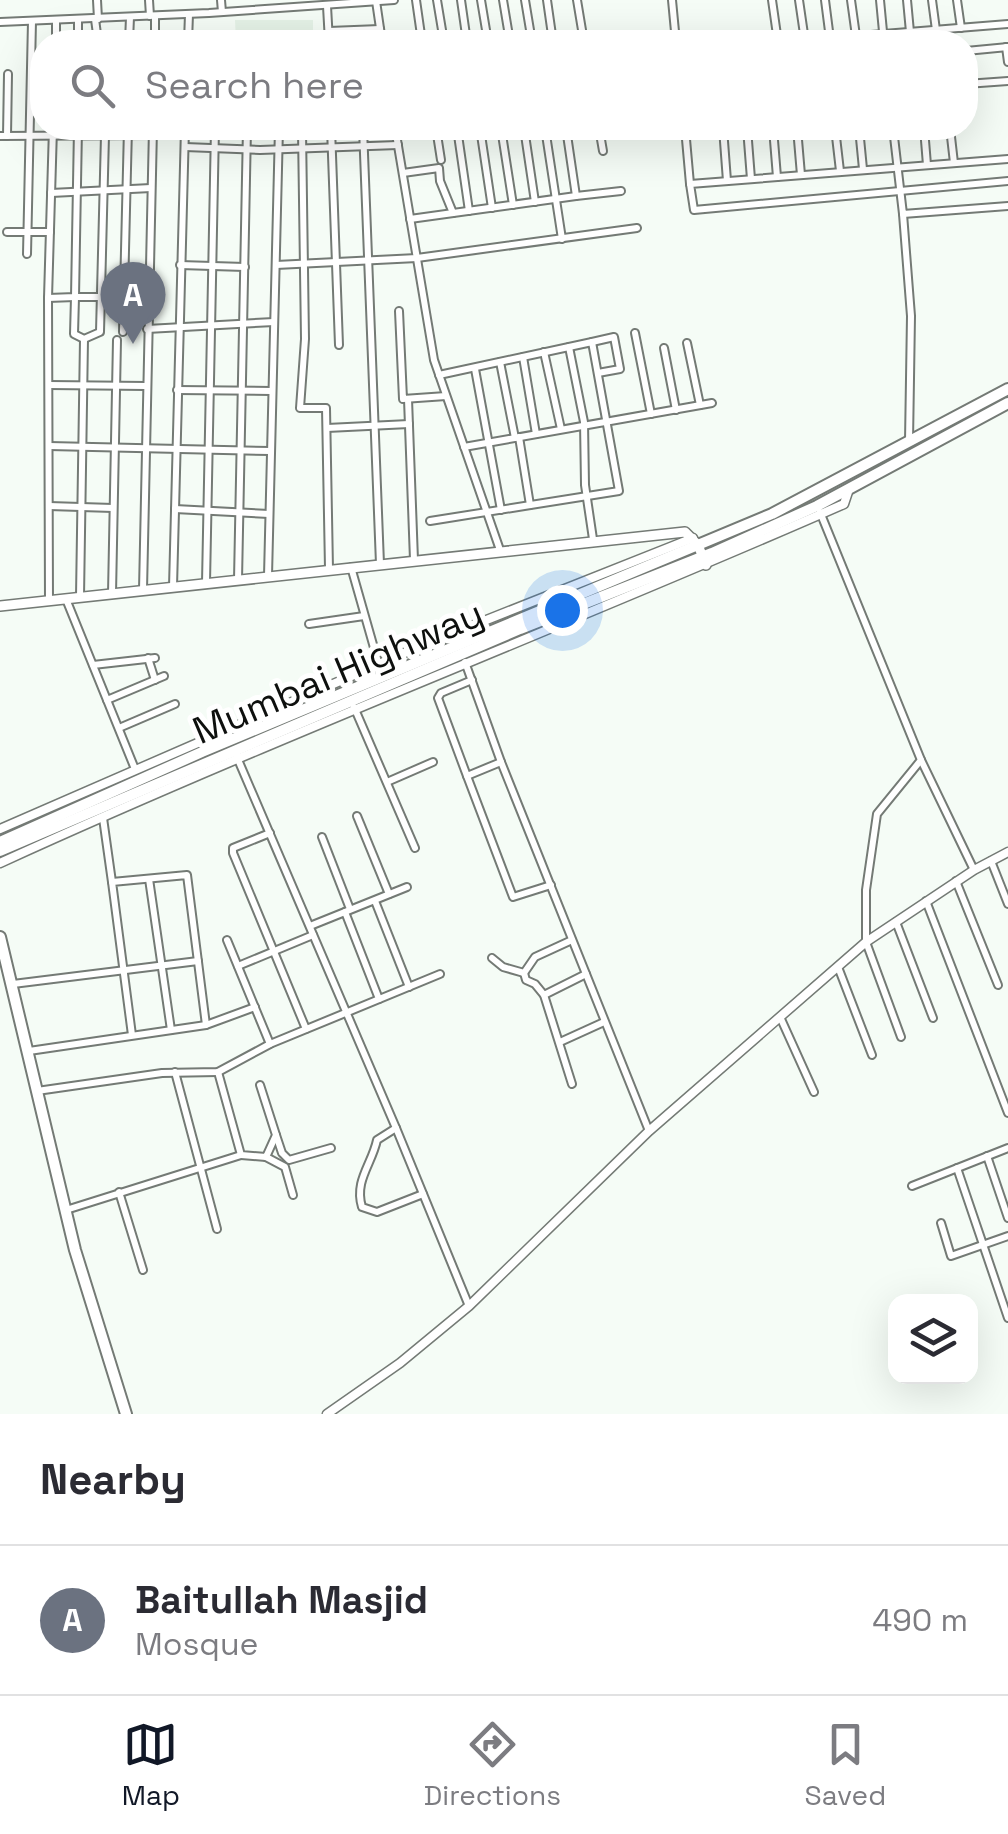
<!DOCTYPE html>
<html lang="en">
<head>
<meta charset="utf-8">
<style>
	body { margin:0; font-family:"Space Grotesk",sans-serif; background:#f2f2f3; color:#2b2b33 }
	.controls { position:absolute; right:30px; bottom:30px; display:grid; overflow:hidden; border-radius:20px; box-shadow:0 10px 40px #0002 }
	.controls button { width:90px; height:90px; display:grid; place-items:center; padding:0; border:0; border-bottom:2px solid #e1e1e2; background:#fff; color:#2b2b33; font:50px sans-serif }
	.you { position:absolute; left:562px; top:610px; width:35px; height:35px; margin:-25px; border:8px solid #fff; border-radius:50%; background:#1a73e8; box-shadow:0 0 0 15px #1a73e833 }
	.badge { display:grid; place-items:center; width:65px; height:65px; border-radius:50%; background:#111827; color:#fff; font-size:32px; font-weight:700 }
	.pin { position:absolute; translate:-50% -82px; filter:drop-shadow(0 2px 5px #0008) }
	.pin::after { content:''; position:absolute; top:52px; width:35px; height:30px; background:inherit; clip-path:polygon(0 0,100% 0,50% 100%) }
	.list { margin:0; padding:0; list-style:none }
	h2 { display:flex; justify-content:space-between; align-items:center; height:130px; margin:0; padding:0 40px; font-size:42px }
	h2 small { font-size:32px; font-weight:400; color:#7c7c81 }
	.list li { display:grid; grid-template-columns:65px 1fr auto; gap:30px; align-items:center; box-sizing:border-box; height:150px; padding:0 40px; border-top:2px solid #e1e1e2 }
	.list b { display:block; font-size:38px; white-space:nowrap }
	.list p { margin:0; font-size:32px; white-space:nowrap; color:#7c7c81 }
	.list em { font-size:32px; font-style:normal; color:#7c7c81 }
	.icon { flex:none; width:55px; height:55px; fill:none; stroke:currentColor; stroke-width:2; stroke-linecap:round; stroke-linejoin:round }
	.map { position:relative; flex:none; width:1008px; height:1414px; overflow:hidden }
	.search { position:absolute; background:#fff; box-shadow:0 10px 40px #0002; left:30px; right:30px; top:30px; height:110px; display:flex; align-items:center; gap:25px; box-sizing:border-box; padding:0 35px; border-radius:40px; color:#7c7c81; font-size:38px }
	.sheet { height:280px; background:#fff }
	nav { display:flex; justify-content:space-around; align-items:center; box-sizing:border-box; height:140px; border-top:2px solid #e1e1e2; background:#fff; font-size:28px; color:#7c7c81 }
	nav a { display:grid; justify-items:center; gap:5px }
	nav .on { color:#111827 }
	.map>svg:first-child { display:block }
	.built { fill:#e5f2e7 }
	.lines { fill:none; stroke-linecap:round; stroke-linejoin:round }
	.minor-casing { stroke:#747a75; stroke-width:10 }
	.tertiary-casing { stroke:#747a75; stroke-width:11 }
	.secondary-casing { stroke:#747a75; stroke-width:12 }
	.primary-casing { stroke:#747a75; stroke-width:14 }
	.trunk-casing { stroke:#747a75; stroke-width:14 }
	.minor { stroke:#fff; stroke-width:6 }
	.tertiary { stroke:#fff; stroke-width:8 }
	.secondary { stroke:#fff; stroke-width:9 }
	.primary { stroke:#fff; stroke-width:10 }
	.trunk { stroke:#fff; stroke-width:10 }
	.labels { text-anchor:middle; stroke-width:10; stroke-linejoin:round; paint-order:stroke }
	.street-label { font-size:38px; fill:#0e100e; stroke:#fff }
</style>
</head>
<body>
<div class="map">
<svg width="1008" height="1414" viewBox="0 0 1008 1414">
	<rect width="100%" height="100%" fill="#f5fcf6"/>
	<path class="built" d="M235,20H313V42H236Z"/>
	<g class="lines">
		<defs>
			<g id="minor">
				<path d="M97,0L98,19"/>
				<path d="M149,0L150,16"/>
				<path d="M221,0L222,12"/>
				<path d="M416,0L422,42"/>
				<path d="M437,0L444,42"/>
				<path d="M461,0L467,42"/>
				<path d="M481,0L488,42"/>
				<path d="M503,0L510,42"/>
				<path d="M525,0L532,42"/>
				<path d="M547,0L553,42"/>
				<path d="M577,0L584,42"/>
				<path d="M672,0L676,42"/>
				<path d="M772,0L778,42"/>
				<path d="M799,0L805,41"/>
				<path d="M825,0L830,39"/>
				<path d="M851,0L856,36"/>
				<path d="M880,0L884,42"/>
				<path d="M907,0L910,32"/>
				<path d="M932,0L936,30"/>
				<path d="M957,0L961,28"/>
				<path d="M376,1L382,42"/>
				<path d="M327,6L329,42"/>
				<path d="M95,19L98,42"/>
				<path d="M0,22L209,13L394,0"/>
				<path d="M329,31L380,29"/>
				<path d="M56,42V20"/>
				<path d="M78,42V19"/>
				<path d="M129,42L130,17"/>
				<path d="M155,42V16"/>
				<path d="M188,42L189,14"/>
				<path d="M784,42L1008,24"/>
				<path d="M1006,47L1008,62"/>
				<path d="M966,51L1008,47"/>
				<path d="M966,84L1008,81"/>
				<path d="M53,128L48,298L75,297L78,128"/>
				<path d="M105,128V135C103,201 102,266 100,332L84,339L74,334L75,297C100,297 124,296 148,296"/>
				<path d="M331,128L339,345"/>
				<path d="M363,128L380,564"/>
				<path d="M395,128L434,360L500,550"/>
				<path d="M436,128L441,160"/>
				<path d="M457,128L469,211"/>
				<path d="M480,128L492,208"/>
				<path d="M501,128L513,205"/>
				<path d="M524,128L535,202"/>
				<path d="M545,128L562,239"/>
				<path d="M599,128L603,151"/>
				<path d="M685,128L690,184"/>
				<path d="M723,128L727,181"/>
				<path d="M747,128L751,179"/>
				<path d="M773,128L777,177"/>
				<path d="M797,128L801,175"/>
				<path d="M835,128L840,171"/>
				<path d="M859,128L863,169"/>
				<path d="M893,128L903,214L1008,206"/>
				<path d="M924,128L927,165"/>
				<path d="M950,128L954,163"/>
				<path d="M302,131L305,339L300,408H326L329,569"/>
				<path d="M0,136L152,135"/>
				<path d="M7,136L8,74"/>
				<path d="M185,147L260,150L398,145"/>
				<path d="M1008,159L690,184L694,210L1008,181"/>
				<path d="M403,173L439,168L440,181L453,213"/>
				<path d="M51,193L151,188"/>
				<path d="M576,196L621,191"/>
				<path d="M903,214L911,316L909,441"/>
				<path d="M410,219L576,196L566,128"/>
				<path d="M7,232H50"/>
				<path d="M27,254L32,21"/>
				<path d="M180,265L245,267"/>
				<path d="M276,265L417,258L637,228"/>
				<path d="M48,298L49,601"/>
				<path d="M399,311L403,399L446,396"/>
				<path d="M147,329L274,322"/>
				<path d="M123,332L128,128"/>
				<path d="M635,333L651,414"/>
				<path d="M592,342L614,337L620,369L598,373"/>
				<path d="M687,343L700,405"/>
				<path d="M569,347L584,422L585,485L593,539"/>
				<path d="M664,348L676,410"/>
				<path d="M544,352L561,429"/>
				<path d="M523,357L536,434"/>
				<path d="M500,362L515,438"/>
				<path d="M475,369L501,510"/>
				<path d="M49,385L146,386"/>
				<path d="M177,390L271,391"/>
				<path d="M408,399L414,560"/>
				<path d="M327,428L409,424"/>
				<path d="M519,437L530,505"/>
				<path d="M49,446L270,451"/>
				<path d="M464,447L712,403"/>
				<path d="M49,506L113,508"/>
				<path d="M175,509L269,514"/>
				<path d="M820,512L921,760L877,814L866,890V942L901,1037"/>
				<path d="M430,521L619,491L592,342L439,375"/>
				<path d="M351,567L382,676"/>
				<path d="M268,576L279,128"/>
				<path d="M238,580L247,128"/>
				<path d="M206,583L215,128"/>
				<path d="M173,587L185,128"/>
				<path d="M143,590L153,128"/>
				<path d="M112,594L117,340"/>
				<path d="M80,597L84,339"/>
				<path d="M66,599L135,769"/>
				<path d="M309,624L364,616"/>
				<path d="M148,658L155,680"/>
				<path d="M465,662L501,762L649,1131"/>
				<path d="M93,665L155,658"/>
				<path d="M472,680L441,693L438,698L467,776L501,762"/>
				<path d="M107,700L164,676"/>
				<path d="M354,707L415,848"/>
				<path d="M119,728L175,704"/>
				<path d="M236,755L396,1128L469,1306"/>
				<path d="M921,760L974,870"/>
				<path d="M467,776L513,897L551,885"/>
				<path d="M387,782L433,762"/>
				<path d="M357,816L389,894"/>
				<path d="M103,818L112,882"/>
				<path d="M270,833L233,848V853L306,1029"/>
				<path d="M322,837L350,909"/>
				<path d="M991,861L1008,904"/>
				<path d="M149,879L171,1030"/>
				<path d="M956,881L998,985"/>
				<path d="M375,901L409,987"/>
				<path d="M926,901L1008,1113"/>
				<path d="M345,912L379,999"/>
				<path d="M896,922L933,1018"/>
				<path d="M310,926L407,887"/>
				<path d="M227,940L270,1044"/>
				<path d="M492,958L503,967L524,973L535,957L572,940"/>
				<path d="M238,966L313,935"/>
				<path d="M838,967L872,1055"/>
				<path d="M524,973L526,980L535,984L544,995L572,1084"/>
				<path d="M13,984L198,961"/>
				<path d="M544,995L586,974"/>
				<path d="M781,1019L814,1092"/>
				<path d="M132,1035L112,882L187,875L206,1025"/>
				<path d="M560,1042L604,1022"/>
				<path d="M29,1051L206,1025L255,1007"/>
				<path d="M175,1072L217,1229"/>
				<path d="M218,1072L241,1155L266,1157L276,1135L260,1085"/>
				<path d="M37,1091L162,1073L218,1072L270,1044L440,974"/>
				<path d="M396,1128L377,1140C372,1164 354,1181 362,1207L377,1212L423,1194"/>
				<path d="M276,1135L282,1153L289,1160L331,1148"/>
				<path d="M987,1156L1008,1218"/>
				<path d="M266,1157L285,1167L293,1195"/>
				<path d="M957,1168L1008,1318"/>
				<path d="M912,1186L1008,1148"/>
				<path d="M119,1192L143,1270"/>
				<path d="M66,1210L241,1155"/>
				<path d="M941,1223L951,1256L1008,1236"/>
			</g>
			<g id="tertiary">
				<path d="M0,829L416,648L693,538"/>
				<path d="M0,863C278,736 564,627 844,504L849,489"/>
				<path d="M327,1414L400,1363L469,1306L649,1131L866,942L974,870L1008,852"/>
			</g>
			<path id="secondary" d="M0,606L685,532L698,545L706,565"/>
			<path id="primary" d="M0,937L75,1250L126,1414"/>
			<g id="trunk">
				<path d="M0,842L202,752L772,514L1008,389"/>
				<path d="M0,851L520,629L712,553L817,506L1008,403"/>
			</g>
		</defs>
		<use href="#minor" class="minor-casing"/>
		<use href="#tertiary" class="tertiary-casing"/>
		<use href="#secondary" class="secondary-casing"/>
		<use href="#primary" class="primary-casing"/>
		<use href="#trunk" class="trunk-casing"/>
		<use href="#minor" class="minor"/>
		<use href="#tertiary" class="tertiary"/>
		<use href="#secondary" class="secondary"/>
		<use href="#primary" class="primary"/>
		<use href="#trunk" class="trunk"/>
	</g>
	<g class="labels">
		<g class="street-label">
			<text transform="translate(338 672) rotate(-23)" y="13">Mumbai Highway</text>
		</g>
	</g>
</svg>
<div class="controls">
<button><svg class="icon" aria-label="layers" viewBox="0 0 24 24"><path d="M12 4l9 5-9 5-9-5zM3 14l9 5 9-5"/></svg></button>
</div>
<div class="you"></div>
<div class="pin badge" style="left:133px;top:344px;background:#6b7280">A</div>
<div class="search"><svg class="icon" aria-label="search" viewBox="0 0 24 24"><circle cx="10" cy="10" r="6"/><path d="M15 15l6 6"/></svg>Search here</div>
</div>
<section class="sheet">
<h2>Nearby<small></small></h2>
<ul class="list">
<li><span class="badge" style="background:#6b7280">A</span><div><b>Baitullah Masjid</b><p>Mosque</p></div><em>490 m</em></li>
</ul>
</section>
<nav>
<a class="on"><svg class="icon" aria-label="map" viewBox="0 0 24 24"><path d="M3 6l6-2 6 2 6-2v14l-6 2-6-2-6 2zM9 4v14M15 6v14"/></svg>Map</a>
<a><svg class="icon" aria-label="directions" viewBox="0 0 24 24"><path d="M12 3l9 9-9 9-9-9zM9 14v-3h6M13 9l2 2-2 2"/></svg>Directions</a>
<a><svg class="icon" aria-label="saved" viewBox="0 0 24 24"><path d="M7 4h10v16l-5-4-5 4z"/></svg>Saved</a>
</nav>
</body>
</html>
